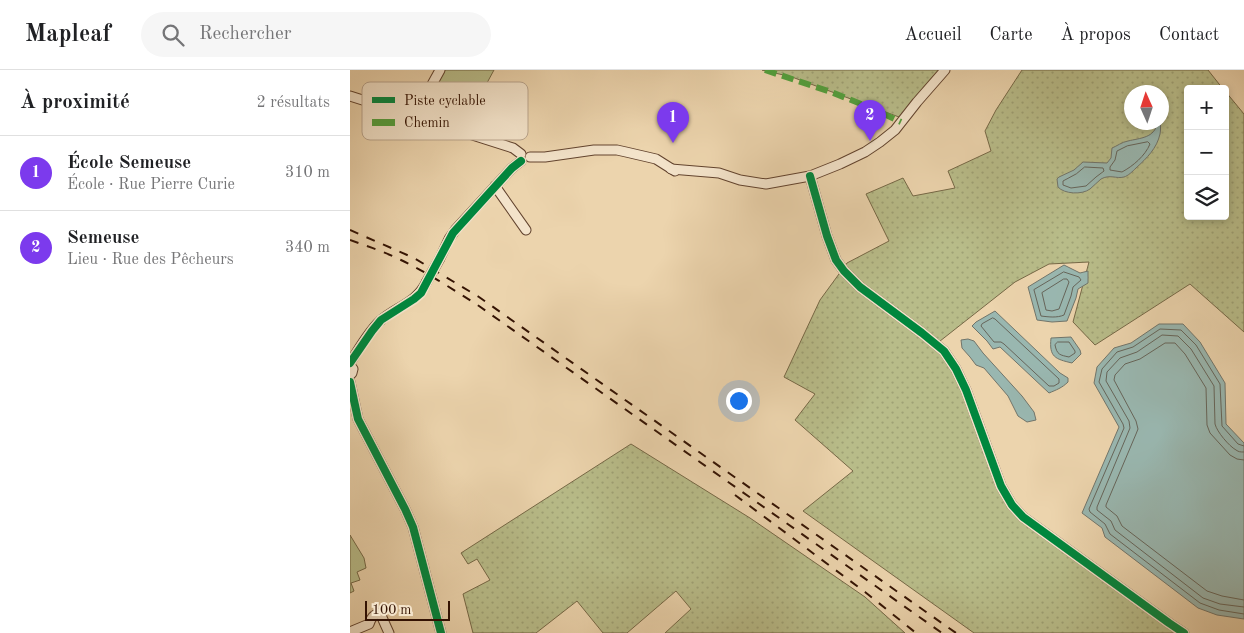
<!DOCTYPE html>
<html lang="fr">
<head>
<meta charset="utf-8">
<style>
	body { margin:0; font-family:"Old Standard TT",serif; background:#f6f6f6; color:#202124 }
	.controls { position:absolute; right:15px; top:15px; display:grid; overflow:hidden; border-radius:5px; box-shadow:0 2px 8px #0003 }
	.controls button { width:45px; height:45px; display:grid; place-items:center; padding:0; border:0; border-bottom:1px solid #e0e0e0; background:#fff; color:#202124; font:25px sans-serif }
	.compass { position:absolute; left:774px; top:15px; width:45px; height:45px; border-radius:50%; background:#fff; box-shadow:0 2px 8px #0003; rotate:357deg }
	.scale { position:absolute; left:15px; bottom:12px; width:85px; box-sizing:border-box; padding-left:5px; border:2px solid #341303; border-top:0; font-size:14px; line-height:18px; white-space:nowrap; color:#341303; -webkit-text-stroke:4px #f3e3ca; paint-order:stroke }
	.you { position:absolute; left:388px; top:330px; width:18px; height:18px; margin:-12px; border:4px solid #fff; border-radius:50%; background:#1a73e8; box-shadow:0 0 0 8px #1a73e833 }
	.badge { display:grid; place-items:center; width:32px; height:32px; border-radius:50%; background:#7c3aed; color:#fff; font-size:16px; font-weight:700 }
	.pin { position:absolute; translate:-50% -41px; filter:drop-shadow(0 1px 2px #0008) }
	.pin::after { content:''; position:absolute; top:26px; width:18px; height:15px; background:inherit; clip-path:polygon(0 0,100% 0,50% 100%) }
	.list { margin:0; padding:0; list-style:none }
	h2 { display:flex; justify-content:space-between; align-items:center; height:65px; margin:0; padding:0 20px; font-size:21px }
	h2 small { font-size:16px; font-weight:400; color:#757577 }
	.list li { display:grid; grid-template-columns:32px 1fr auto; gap:15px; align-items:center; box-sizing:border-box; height:75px; padding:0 20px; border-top:1px solid #e0e0e0 }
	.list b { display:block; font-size:19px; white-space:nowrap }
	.list p { margin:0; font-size:16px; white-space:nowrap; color:#757577 }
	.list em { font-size:16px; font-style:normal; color:#757577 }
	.icon { flex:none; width:28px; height:28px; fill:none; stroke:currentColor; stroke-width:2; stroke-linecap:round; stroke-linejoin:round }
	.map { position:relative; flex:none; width:894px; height:563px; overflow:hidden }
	header { display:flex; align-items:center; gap:30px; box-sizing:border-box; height:70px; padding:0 25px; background:#fff; border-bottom:1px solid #e0e0e0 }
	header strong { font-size:24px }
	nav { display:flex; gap:28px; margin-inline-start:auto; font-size:18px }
	.search { width:350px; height:45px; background:#f6f6f6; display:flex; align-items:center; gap:12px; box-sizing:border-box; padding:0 18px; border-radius:28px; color:#757577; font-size:19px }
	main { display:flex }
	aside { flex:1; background:#fff }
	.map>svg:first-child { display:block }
	.grass { fill:url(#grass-dots); stroke:#766846; fill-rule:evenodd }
	.green { fill:#b8bc89; stroke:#766846 }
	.water { fill:#99b7b0; stroke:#71756b }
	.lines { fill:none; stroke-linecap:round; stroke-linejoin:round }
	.shore { stroke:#66655a; stroke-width:1 }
	.minor-casing { stroke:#62432e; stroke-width:11 }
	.minor { stroke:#f3e3ca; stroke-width:9 }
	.rail { stroke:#341303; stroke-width:2; stroke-dasharray:9 9; stroke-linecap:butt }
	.minor-bridge-casing { stroke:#62432e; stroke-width:11; stroke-linecap:butt }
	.minor-bridge { stroke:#f3e3ca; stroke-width:9 }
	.quiet { stroke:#53a03d; stroke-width:6; stroke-dasharray:12 6; stroke-linecap:butt }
	.cycleway-casing { stroke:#f3e3ca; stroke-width:11 }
	.cycleway { stroke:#00873e; stroke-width:8 }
	.key { fill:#f3e3ca; stroke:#baa58e; stroke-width:1 }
	.key-label { font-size:14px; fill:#341303 }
</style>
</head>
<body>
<header>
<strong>Mapleaf</strong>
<div class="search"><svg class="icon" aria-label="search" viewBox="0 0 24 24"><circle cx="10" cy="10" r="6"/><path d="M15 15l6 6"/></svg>Rechercher</div>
<nav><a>Accueil</a><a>Carte</a><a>À propos</a><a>Contact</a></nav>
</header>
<main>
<aside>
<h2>À proximité<small>2 résultats</small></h2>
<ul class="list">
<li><span class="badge">1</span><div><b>École Semeuse</b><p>École · Rue Pierre Curie</p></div><em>310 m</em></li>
<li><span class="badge">2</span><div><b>Semeuse</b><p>Lieu · Rue des Pêcheurs</p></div><em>340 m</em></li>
</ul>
</aside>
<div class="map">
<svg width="894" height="563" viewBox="0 0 894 563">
	<defs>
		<pattern id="grass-dots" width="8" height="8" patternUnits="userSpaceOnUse" patternTransform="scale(1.25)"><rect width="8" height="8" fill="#b8bc89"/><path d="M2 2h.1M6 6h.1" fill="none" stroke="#9fa175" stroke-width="1.8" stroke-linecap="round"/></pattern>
	</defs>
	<rect width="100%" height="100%" fill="#ecd4ad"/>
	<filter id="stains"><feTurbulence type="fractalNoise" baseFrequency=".004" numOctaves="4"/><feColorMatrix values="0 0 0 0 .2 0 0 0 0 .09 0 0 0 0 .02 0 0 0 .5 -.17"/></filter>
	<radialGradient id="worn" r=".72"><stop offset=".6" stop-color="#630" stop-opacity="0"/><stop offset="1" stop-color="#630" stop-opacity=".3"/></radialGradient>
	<g class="grass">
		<path d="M412,0H592L549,47L442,7Z"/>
		<path d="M672,0H858L873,19H838V146H875V21L894,44V262L840,214L745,275L723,252L739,192L699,194L665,212L585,275L606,301L654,431L680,457L827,563H624L453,441L503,401L445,350L465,324L434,307L470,230L497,193L539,171L516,124L553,108L563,126L605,118L598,101L641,81L635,61L646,40ZM782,22H812V52H782Z"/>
		<path d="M281,374L400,448L515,527L555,563H315L341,539L326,521L277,563H253L227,531L186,563H123L113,524L140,510L127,489L118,494L111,483Z"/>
	</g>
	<g class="green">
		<path d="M94,0H144L125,35L110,32L97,52L72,39Z"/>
		<path d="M0,465L14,488L16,498L7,502L10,510L1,513L4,521L0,523Z"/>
	</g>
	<g class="water">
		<path d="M811,52C810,56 811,60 810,64C807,78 797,88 786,98C783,101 778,106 774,107C766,109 760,104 751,109C747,112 744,116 740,119C732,125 714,124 708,117L707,109L709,107L724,100L733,92L757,93L761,88L762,78C767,76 772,72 778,71C790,68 805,68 807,53Z"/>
		<path d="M714,195L730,203L738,201V213L728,219L726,228L717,251L702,252L687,250L678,217Z"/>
		<path d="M645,241L710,303L718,308V312C712,318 706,320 699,323L650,277L643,279L637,271L622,256L626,252Z"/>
		<path d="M809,254H833L850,272L875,313L876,354L894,373V549L867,545L848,538L755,467L752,458L732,443L769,357L744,313L747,297L764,278L781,273Z"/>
		<path d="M721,267L730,280L731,284L722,293C705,289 699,287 701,268Z"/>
		<path d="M618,269L624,271L633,283L672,326L684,342L686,350L677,352L668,346L658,326L634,298L626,295L620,287L612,278L611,270Z"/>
	</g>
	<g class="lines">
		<g class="shore">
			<path d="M798,72L800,74C795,86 783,96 772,102L760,100V97L765,90L767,81L777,76Z"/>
			<path d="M735,97L753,98L754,101L746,107L736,116L721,118L713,115V111L726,104Z"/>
			<path d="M714,202L729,207L731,210L723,217L721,226L714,245C707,248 699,247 691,246L684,220Z"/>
			<path d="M714,209H717L719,212L709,239L702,241L696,240L692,223Z"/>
			<path d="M643,248L645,249L709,309V313L704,316H699L654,274L651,272H644L631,256L632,254Z"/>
			<path d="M708,272H719L725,281V283L719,287C710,285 707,285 705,275Z"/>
			<path d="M894,376L888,374L872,356L870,314L846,275L831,260L810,259L783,277L767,282L752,299L749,312L773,354L774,358L739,439L740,442L755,454L760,464L850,533L869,540L894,544"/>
			<path d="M894,382C890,382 889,382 886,380C879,376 867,362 865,354L864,316L841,279L828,266L812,265L787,282L770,288L757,302L756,311L779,351L780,358L747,437V440L761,451L765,460L853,528L870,534L894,537"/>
			<path d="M894,390L887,389L880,385L860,363L857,355L856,318L835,284L825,273H815L790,289L775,294L765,305L764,310L786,351L788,359L786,364L756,435V437L767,446L772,456L857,521L872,526L894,530"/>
		</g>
		<defs>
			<g id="minor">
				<path d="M0,26L163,78L171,84"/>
				<path d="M64,47L90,0"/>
				<path d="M180,87H195L244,80H267L276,82L306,89L325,101"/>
				<path d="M321,99L369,103L390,110L416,114L460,106L490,94L515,82L530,72L545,60L567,32L595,0"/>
				<path d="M460,106L477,166L486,190L494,201L510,217L572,263L594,281L606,299L616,320L651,416L662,435L673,447L819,553L834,563"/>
				<path d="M145,116L176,160"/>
				<path d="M90,188L99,169L106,159L162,98L171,91"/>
				<path d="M0,293C9,279 18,262 30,251C46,237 66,233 76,213"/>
				<path d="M0,295L3,299L2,303L0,305"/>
				<path d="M0,312L8,349L55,439L63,457L91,563"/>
				<path d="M0,562L19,554C21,548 23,545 30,543L39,563"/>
			</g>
		</defs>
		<use href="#minor" class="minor-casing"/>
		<use href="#minor" class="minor"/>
		<g class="rail">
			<path d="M0,160L64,188L129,227L606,563"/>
			<path d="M0,170C17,176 35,182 51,190C78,203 104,220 129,236L592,563"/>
			<path d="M385,425L515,522L566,563"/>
		</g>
		<defs>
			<path id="minor-bridge" d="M76,213L90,188"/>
		</defs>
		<use href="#minor-bridge" class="minor-bridge-casing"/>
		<use href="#minor-bridge" class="minor-bridge"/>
		<path class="quiet" d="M415,0L481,22L521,38L551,52"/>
		<defs>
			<g id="cycleway">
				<path d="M460,106L477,166L486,190L494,201L510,217L572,263L594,281L606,299L616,320L651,416L662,435L673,447L819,553L834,563"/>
				<path d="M0,293L22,261L31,250L64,229L71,223L103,163L162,98L171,91"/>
				<path d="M0,312L8,349L55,439L63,457L91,563"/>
			</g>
		</defs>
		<use href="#cycleway" class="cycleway-casing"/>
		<use href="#cycleway" class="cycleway"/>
	</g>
	<rect x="12" y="12" width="166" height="58" rx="8" class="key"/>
	<rect x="22" y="27" width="23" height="6" fill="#00873e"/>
	<rect x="22" y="49" width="23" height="7" fill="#53a03d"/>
	<g class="key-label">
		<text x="54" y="35">Piste cyclable</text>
		<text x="54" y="57">Chemin</text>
	</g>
	<rect width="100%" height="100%" filter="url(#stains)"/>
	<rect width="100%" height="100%" fill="url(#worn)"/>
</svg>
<div class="controls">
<button>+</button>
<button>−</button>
<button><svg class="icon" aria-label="layers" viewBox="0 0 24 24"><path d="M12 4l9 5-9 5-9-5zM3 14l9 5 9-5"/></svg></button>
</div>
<svg class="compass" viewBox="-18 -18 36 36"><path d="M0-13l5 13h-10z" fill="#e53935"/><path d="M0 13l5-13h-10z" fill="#757577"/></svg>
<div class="scale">100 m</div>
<div class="you"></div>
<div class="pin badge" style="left:323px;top:73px">1</div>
<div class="pin badge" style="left:520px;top:71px">2</div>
</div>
</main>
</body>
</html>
